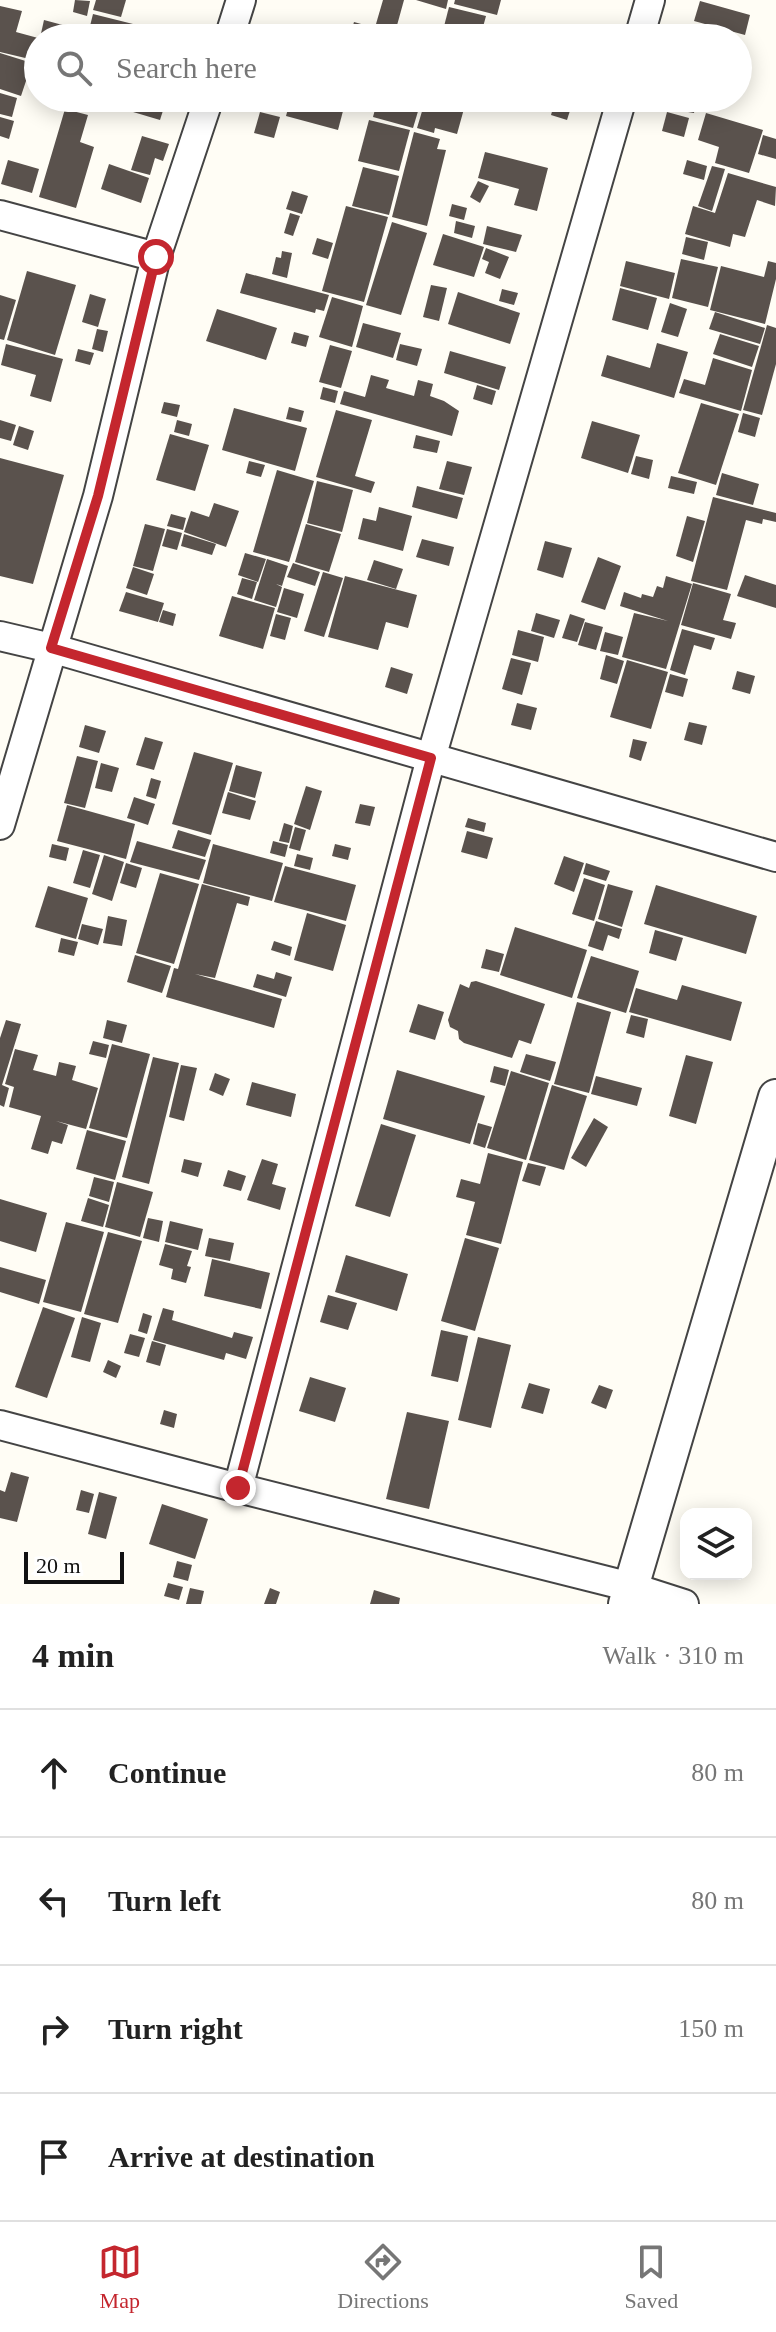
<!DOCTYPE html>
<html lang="en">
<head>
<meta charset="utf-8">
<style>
	body { margin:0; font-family:"Times New Roman",serif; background:#f6f6f6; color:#222 }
	.controls { position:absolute; right:24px; bottom:24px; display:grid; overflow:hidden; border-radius:16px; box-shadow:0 4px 20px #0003 }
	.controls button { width:72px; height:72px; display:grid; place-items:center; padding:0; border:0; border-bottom:2px solid #e0e0e0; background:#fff; color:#222; font:40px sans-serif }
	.scale { position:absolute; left:24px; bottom:20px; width:100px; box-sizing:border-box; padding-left:8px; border:4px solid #111; border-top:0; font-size:22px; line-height:28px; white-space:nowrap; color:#111; -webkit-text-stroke:6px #fff; paint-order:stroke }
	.stop { position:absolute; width:24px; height:24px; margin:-18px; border:6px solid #c4262e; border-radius:50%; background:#fff }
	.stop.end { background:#c4262e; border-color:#fff; box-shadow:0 2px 8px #0008 }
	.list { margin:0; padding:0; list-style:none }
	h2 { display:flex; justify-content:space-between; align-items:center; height:104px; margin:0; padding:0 32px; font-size:34px }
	h2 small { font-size:26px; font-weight:400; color:#767676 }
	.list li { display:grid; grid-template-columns:52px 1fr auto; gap:24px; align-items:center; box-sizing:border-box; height:128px; padding:0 32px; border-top:2px solid #e0e0e0 }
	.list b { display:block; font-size:30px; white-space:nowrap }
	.list em { font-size:26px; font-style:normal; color:#767676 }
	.icon { flex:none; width:44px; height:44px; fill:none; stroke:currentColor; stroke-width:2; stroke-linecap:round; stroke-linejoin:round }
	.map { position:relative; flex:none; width:776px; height:1604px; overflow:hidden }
	.search { position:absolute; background:#fff; box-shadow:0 4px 20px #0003; left:24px; right:24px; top:24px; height:88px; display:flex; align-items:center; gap:20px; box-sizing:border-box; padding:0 28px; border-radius:44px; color:#767676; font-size:30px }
	.sheet { height:616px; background:#fff }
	nav { display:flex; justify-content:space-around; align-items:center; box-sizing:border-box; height:112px; border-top:2px solid #e0e0e0; background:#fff; font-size:22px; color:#767676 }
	nav a { display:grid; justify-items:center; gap:4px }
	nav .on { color:#c4262e }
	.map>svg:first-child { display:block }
	.building { fill:#5a524d }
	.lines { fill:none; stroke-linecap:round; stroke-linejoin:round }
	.minor-casing { stroke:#444; stroke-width:32 }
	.tertiary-casing { stroke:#444; stroke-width:38 }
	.minor { stroke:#fff; stroke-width:28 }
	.tertiary { stroke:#fff; stroke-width:34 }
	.route { stroke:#c4262e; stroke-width:10 }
</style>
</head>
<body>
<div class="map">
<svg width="776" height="1604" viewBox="0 0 776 1604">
	<rect width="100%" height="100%" fill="#fffdf5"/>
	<g class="building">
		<path d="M75,0L90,1L87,16L73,12Z"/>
		<path d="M96,0H126L121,17L93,10Z"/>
		<path d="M383,0H404L396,29L376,24Z"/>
		<path d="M416,0H448L446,9Z"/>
		<path d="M455,0H501L497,15L454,4Z"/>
		<path d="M700,1L750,15L745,35L694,21Z"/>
		<path d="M0,6L22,11L16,32L38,38V61L0,52Z"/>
		<path d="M449,7L486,16L480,38H441Z"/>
		<path d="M93,14L149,28L146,38L126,35L125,38H87Z"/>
		<path d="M44,20L85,31L83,38H40Z"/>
		<path d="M354,22L393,33L392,38L350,36Z"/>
		<path d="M170,27L194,35L193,38H166Z"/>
		<path d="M0,53L32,63L21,96L0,89Z"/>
		<path d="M0,93L17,98L12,117L0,114Z"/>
		<path d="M126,98H167L160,120L123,109Z"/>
		<path d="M291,98L343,111L338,130L286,116Z"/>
		<path d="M378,98H422L413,128L373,117Z"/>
		<path d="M426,98H467L457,134L435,128L434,133L417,128Z"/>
		<path d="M556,98H574L567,120L551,115Z"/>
		<path d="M673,98H697L694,113L670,109Z"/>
		<path d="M65,109L88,115L80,142L94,147L76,208L39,197Z"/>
		<path d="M260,112L280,117L274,138L254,133Z"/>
		<path d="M667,112L689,118L684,137L662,131Z"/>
		<path d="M706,113L763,130L749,173L715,163L719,147L698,140Z"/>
		<path d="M0,117L14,121L9,139L0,136Z"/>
		<path d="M369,120L410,130L399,171L358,161Z"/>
		<path d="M414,132L440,139L437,149L446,150L427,226L392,217Z"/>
		<path d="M763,135L776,139V159L758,154Z"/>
		<path d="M142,136L169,144L163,161L155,158L150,175L131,170Z"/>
		<path d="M485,152L548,168L537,211L514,205L519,189L478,178Z"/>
		<path d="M8,160L39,169L32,193L1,184Z"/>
		<path d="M687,160L707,166L704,180L683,174Z"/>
		<path d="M109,164L149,178L141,203L101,189Z"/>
		<path d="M712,166L725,169L712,211L698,206Z"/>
		<path d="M363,167L399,176L389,215L352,206Z"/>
		<path d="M728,173L776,187L775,206L757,200L745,237L733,234L730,247L685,234L693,206L715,213Z"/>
		<path d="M478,181L489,186L480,203L470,197Z"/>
		<path d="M292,191L308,196L302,214L286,209Z"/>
		<path d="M452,204L467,208L464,220L449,216Z"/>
		<path d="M346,206L388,217L364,302L322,291Z"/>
		<path d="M290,213L300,216L293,236L284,233Z"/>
		<path d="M456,221L475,226L472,238L454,233Z"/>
		<path d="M392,222L427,233L401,315L366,305Z"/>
		<path d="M487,226L522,235L516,252L483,244Z"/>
		<path d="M443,234L484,247L474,277L433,265Z"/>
		<path d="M686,237L708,242L704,260L682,254Z"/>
		<path d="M317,238L333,243L328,259L312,254Z"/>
		<path d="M486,248L509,257L500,279L485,273L489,262L482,259Z"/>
		<path d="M282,251L292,253L287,278L272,274L276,257L281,258Z"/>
		<path d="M681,259L718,267L708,307L672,298Z"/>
		<path d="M626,261L675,273L669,299L620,286Z"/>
		<path d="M768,261L776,263V279L765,324L710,310L721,266L764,277Z"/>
		<path d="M27,271L76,285L55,355L7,340Z"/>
		<path d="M246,273L329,295L324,311L316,309L315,313L240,293Z"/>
		<path d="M431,285L447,288L439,321L423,317Z"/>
		<path d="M620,288L657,298L648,330L612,320Z"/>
		<path d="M502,289L518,293L514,305L499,301Z"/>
		<path d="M458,292L520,313L510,344L448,324Z"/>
		<path d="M90,294L106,299L98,327L82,322Z"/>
		<path d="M0,295L16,300L4,340L0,339Z"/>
		<path d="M332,297L363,306L352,347L319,337Z"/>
		<path d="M670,303L687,309L678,337L661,332Z"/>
		<path d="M217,309L277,328L266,360L206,341Z"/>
		<path d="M715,312L765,328L760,344L709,329Z"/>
		<path d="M363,323L401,333L393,358L356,347Z"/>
		<path d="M767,325L776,328V364L762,415L743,410Z"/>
		<path d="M97,329L108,331L103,352L92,349Z"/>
		<path d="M294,332L309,336L306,347L291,343Z"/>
		<path d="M720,334L759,346L752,367L713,354Z"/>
		<path d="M657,343L688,352L674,398L601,376L607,355L650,368Z"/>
		<path d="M6,344L63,359L51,402L30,396L36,375L1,365Z"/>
		<path d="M400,344L422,349L417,366L396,360Z"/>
		<path d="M330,345L352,351L341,388L319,382Z"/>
		<path d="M78,349L94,353L90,365L75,361Z"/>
		<path d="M450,351L506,367L499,390L444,373Z"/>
		<path d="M713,358L752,370L741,411L679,393L684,379L705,385Z"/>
		<path d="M371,375L389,380L386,388L414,396L418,380L433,384L430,396L444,401L459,411L452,436L340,404L344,391L365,397Z"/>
		<path d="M477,385L496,391L492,405L473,399Z"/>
		<path d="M323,387L338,391L335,403L320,399Z"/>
		<path d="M164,402L180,405L177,417L161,413Z"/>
		<path d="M701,403L739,414L716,485L678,473Z"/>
		<path d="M289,407L304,411L301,422L286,419Z"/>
		<path d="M234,408L307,428L295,471L222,450Z"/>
		<path d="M336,410L372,420L355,476L375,482L371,493L316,477Z"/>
		<path d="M743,413L760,418L755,437L738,432Z"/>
		<path d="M0,420L16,425L11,441L0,438Z"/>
		<path d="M177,420L192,424L189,436L174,432Z"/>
		<path d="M592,421L640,435L628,473L581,458Z"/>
		<path d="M19,426L34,431L28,450L13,445Z"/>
		<path d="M170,434L209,445L195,491L156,480Z"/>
		<path d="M416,435L440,441L437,453L413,448Z"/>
		<path d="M636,456L653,460L649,479L631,474Z"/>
		<path d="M0,458L64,475L33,584L0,576Z"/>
		<path d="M249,461L265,465L261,477L246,473Z"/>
		<path d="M447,461L472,467L464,495L439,489Z"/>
		<path d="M277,470L314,481L289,562L253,552Z"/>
		<path d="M722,473L759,484L753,505L716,495Z"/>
		<path d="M671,476L697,482L694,494L668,488Z"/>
		<path d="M317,481L353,490L342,532L307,523Z"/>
		<path d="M417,486L463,498L457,519L412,507Z"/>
		<path d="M713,497L776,513V522L763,519L762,524L746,520L727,590L691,581Z"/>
		<path d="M214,503L239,511L226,547L184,532L191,511L209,517Z"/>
		<path d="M379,507L412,516L403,551L358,539L363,518L376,521Z"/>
		<path d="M171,514L186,518L183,530L167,526Z"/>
		<path d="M687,516L705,521L693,562L676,556Z"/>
		<path d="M145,524L165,529L153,571L133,566Z"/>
		<path d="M306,524L341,534L329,572L295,562Z"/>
		<path d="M167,529L182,533L177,550L162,546Z"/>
		<path d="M184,534L216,544L212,555L181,546Z"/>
		<path d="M422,539L454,547L449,566L416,557Z"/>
		<path d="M545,541L572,548L563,578L537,570Z"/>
		<path d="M245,553L266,559L258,582L238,575Z"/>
		<path d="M598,557L621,566L605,610L581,602Z"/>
		<path d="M267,559L288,566L282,586L276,584L282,587L276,607L254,600Z"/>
		<path d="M374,560L403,569L396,589L367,580Z"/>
		<path d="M293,563L320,572L315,586L287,577Z"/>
		<path d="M133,567L154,574L147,595L126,588Z"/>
		<path d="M323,572L343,578L324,637L304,631Z"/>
		<path d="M745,575L776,585V608L737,596Z"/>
		<path d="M345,576L417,595L408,628L386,622L378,650L328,637Z"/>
		<path d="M666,576L692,584L666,669L622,657L634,613L668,621L620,606L624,592L641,598L642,594L653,597L657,586L663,588Z"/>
		<path d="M242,578L257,582L252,599L237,594Z"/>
		<path d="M693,583L731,594L723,620L736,623L731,639L681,625Z"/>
		<path d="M284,588L304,594L297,618L277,612Z"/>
		<path d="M126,592L164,603L158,622L119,611Z"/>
		<path d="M232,596L275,608L263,649L219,636Z"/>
		<path d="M163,610L176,614L173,626L159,622Z"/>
		<path d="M536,613L560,620L554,638L531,631Z"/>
		<path d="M276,614L291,618L285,640L270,636Z"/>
		<path d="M570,614L585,619L577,642L562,638Z"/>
		<path d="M585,622L603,627L596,650L578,645Z"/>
		<path d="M682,629L715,638L711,650L694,645L685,675L670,670Z"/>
		<path d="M518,630L544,637L538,662L512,655Z"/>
		<path d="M605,632L623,637L618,655L600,651Z"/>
		<path d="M606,655L624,661L617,684L600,679Z"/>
		<path d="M511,658L531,663L522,695L502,689Z"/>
		<path d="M627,660L668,672L651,729L610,717Z"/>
		<path d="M391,667L413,674L407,694L385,687Z"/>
		<path d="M737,671L755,676L750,694L732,689Z"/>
		<path d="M670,674L688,679L683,697L665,692Z"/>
		<path d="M517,703L537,708L531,730L511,725Z"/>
		<path d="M689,722L707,726L702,745L684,740Z"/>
		<path d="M85,725L106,731L99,753L79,747Z"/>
		<path d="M145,737L163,742L154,770L136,765Z"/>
		<path d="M633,739L647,742L641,761L629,757Z"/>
		<path d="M194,752L233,763L211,835L172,824Z"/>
		<path d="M77,756L98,761L85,808L64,803Z"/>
		<path d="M101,763L119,768L112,792L95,788Z"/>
		<path d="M236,765L262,772L255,798L229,791Z"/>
		<path d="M151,778L161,781L156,799L146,796Z"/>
		<path d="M306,786L322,791L310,830L294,824Z"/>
		<path d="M228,792L256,801L250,820L222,813Z"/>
		<path d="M134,797L155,804L148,825L127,818Z"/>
		<path d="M360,804L375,807L370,826L355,823Z"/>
		<path d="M67,805L135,824L126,859L57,841Z"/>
		<path d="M468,818L486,823L484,832L465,827Z"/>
		<path d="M284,823L293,826L289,843L279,841Z"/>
		<path d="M295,827L306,830L300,851L289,848Z"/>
		<path d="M178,830L211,840L205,857L172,848Z"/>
		<path d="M467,831L493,838L487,859L461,852Z"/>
		<path d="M137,841L206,860L199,880L130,862Z"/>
		<path d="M273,841L288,845L285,857L270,853Z"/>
		<path d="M52,844L69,848L66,861L49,857Z"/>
		<path d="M213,844L283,863L272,901L203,883Z"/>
		<path d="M335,844L351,848L348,860L332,856Z"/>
		<path d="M83,850L100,855L90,888L73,883Z"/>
		<path d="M297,854L313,858L310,870L294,866Z"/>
		<path d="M104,855L124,862L112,901L92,894Z"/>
		<path d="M564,856L584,863L574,892L554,884Z"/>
		<path d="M126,863L142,868L136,888L120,883Z"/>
		<path d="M586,863L610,871L606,881L583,874Z"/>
		<path d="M285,866L356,885L346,921L274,902Z"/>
		<path d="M160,873L199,884L174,964L136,953Z"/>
		<path d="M584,878L605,885L594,921L572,914Z"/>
		<path d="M202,884L250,897L248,906L237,903L215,978L195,974L282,999L274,1028L166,997L174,968L178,969Z"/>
		<path d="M608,884L633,891L622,927L598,919Z"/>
		<path d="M656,885L757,916L746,954L644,924Z"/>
		<path d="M48,886L88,898L76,939L35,927Z"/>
		<path d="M307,913L346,925L333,971L294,960Z"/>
		<path d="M108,916L127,920L122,946L103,943Z"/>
		<path d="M596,921L622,929L619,939L608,935L603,951L588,946Z"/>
		<path d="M82,924L103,929L98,945L78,939Z"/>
		<path d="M515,927L587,950L572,998L500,975Z"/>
		<path d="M655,930L683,938L676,961L649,953Z"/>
		<path d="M61,938L78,942L74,956L58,952Z"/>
		<path d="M274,941L292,947L290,956L271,950Z"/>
		<path d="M486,949L504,954L499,972L481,968Z"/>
		<path d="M135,955L171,966L162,993L127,982Z"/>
		<path d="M591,956L639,971L626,1013L577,998Z"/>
		<path d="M276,972L292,977L286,997L253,987L257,974L274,979Z"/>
		<path d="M476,981L545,1004L531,1044L519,1040L512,1058L464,1043L459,1039L458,1031L450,1027L448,1020L460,984L469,988L471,982Z"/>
		<path d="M682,985L742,1002L731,1041L629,1012L636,988L677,1000Z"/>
		<path d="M577,1002L611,1012L589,1093L554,1084Z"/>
		<path d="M418,1004L444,1012L435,1040L409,1032Z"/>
		<path d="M631,1015L648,1019L644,1038L626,1033Z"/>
		<path d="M6,1020L21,1024L2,1085L9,1088L4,1107L0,1105V1038Z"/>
		<path d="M107,1020L127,1025L122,1043L103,1038Z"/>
		<path d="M93,1041L109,1045L106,1058L89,1054Z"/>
		<path d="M112,1044L150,1054L127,1138L89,1128Z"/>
		<path d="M15,1049L38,1055L33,1070L56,1076L59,1062L76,1066L72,1080L98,1088L86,1129L56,1121L68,1125L62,1144L52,1141L48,1154L31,1149L41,1116L9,1107L14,1087L5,1084Z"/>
		<path d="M526,1054L556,1062L550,1081L520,1072Z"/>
		<path d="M686,1055L713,1062L696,1124L669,1116Z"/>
		<path d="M153,1057L179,1063L149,1184L122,1177Z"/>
		<path d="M181,1065L197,1068L184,1121L169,1117Z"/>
		<path d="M494,1066L509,1070L505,1086L490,1082Z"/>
		<path d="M397,1070L485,1096L470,1144L383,1119Z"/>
		<path d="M511,1071L549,1083L526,1160L487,1148Z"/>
		<path d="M215,1073L230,1079L223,1096L209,1090Z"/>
		<path d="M596,1076L642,1088L637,1106L591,1094Z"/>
		<path d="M252,1082L296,1094L291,1117L246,1105Z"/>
		<path d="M552,1085L587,1096L564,1170L529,1160Z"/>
		<path d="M594,1118L608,1127L586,1167L571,1158Z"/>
		<path d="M478,1123L492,1127L485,1148L473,1144Z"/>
		<path d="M381,1124L416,1135L390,1217L355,1206Z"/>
		<path d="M87,1130L126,1141L115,1180L76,1169Z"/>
		<path d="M488,1153L523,1162L501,1244L466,1235L475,1202L456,1197L461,1179L480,1184Z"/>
		<path d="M184,1159L202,1163L198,1177L181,1172Z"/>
		<path d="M262,1159L278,1164L272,1184L286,1188L280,1210L247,1200Z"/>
		<path d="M528,1163L546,1167L540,1186L522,1181Z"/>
		<path d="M228,1170L246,1176L241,1191L223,1186Z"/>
		<path d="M94,1177L114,1182L109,1202L89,1196Z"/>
		<path d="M117,1182L153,1192L140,1237L105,1227Z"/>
		<path d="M88,1198L109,1205L103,1227L81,1221Z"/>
		<path d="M0,1199L47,1213L36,1252L0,1241Z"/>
		<path d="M148,1218L163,1221L159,1242L143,1238Z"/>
		<path d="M170,1221L203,1229L198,1250L165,1242Z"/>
		<path d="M66,1222L104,1232L81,1312L43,1302Z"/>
		<path d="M108,1232L142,1241L118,1323L84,1314Z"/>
		<path d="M209,1238L234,1243L230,1261L205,1256Z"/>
		<path d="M465,1238L499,1248L475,1331L441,1321Z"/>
		<path d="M165,1244L192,1251L187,1266L191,1267L186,1283L171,1279L173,1269L159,1265Z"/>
		<path d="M346,1255L408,1274L397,1311L335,1292Z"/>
		<path d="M212,1259L270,1273L261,1309L204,1296Z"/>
		<path d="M0,1267L46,1280L39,1304L0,1292Z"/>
		<path d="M328,1295L357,1303L348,1330L320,1322Z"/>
		<path d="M43,1307L75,1318L47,1398L15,1387Z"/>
		<path d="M163,1308L174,1311L172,1320L232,1338L234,1332L253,1337L246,1359L226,1353L224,1360L153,1340Z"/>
		<path d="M143,1313L152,1316L147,1334L138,1331Z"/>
		<path d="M82,1317L101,1323L90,1362L71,1357Z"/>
		<path d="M441,1330L468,1336L458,1382L431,1376Z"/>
		<path d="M130,1334L145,1338L139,1357L124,1353Z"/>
		<path d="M478,1337L511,1345L491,1428L458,1420Z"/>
		<path d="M152,1341L166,1345L160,1366L146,1362Z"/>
		<path d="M108,1360L121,1366L116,1378L103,1372Z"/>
		<path d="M310,1377L346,1388L335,1422L299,1411Z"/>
		<path d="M529,1383L550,1389L543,1414L521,1408Z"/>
		<path d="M599,1385L613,1390L606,1409L591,1403Z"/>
		<path d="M164,1410L177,1414L174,1428L160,1424Z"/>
		<path d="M407,1412L449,1421L429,1509L386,1499Z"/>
		<path d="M11,1472L29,1477L17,1522L0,1518V1490L5,1492Z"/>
		<path d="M81,1490L94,1494L89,1513L76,1510Z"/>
		<path d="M99,1492L117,1497L106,1539L88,1534Z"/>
		<path d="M162,1504L208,1519L195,1559L149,1544Z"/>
		<path d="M177,1561L192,1565L188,1581L173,1577Z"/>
		<path d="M168,1583L183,1587L179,1600L164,1596Z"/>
		<path d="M190,1588L204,1591L201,1604H186Z"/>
		<path d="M270,1588L280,1592L276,1604H264Z"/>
		<path d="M374,1590L400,1598L399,1604H370Z"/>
	</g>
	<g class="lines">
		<defs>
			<g id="minor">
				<path d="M229,38L241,0"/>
				<path d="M639,38L650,0"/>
				<path d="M0,215L156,257"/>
				<path d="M0,636L51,648L776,857"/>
				<path d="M0,825L98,496L156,257L209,98"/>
				<path d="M0,1425L238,1488L631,1587L684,1604"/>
				<path d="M238,1488L431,758L622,98"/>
			</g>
			<path id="tertiary" d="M626,1604L776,1097"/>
		</defs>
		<use href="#minor" class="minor-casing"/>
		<use href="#tertiary" class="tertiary-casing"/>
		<use href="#minor" class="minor"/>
		<use href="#tertiary" class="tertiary"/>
	</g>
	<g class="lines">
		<path class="route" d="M156,257L98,496L51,648L431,758L238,1488"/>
	</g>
</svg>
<div class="controls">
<button><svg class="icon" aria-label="layers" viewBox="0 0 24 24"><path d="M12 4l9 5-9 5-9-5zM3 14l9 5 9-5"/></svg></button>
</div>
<div class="scale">20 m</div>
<div class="stop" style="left:156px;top:257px"></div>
<div class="stop end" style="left:238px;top:1488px"></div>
<div class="search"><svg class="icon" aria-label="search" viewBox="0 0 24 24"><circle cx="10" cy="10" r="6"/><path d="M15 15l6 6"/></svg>Search here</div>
</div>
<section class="sheet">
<h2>4 min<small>Walk · 310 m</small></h2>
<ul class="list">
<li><svg class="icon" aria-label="ahead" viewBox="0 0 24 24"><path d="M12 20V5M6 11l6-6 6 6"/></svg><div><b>Continue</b></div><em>80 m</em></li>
<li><svg class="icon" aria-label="left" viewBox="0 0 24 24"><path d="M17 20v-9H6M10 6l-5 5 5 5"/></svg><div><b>Turn left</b></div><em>80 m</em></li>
<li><svg class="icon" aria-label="right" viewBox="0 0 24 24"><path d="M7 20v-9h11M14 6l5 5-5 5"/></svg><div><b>Turn right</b></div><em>150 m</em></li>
<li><svg class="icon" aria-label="arrive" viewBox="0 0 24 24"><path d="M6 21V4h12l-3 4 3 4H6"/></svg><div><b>Arrive at destination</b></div></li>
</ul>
</section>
<nav>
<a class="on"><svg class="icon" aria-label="map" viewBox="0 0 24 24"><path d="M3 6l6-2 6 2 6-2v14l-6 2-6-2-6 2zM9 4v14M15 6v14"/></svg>Map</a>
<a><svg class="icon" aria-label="directions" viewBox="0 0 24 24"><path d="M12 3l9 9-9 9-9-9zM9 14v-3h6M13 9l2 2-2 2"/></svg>Directions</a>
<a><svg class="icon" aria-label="saved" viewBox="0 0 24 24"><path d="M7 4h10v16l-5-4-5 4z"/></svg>Saved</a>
</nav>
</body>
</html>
